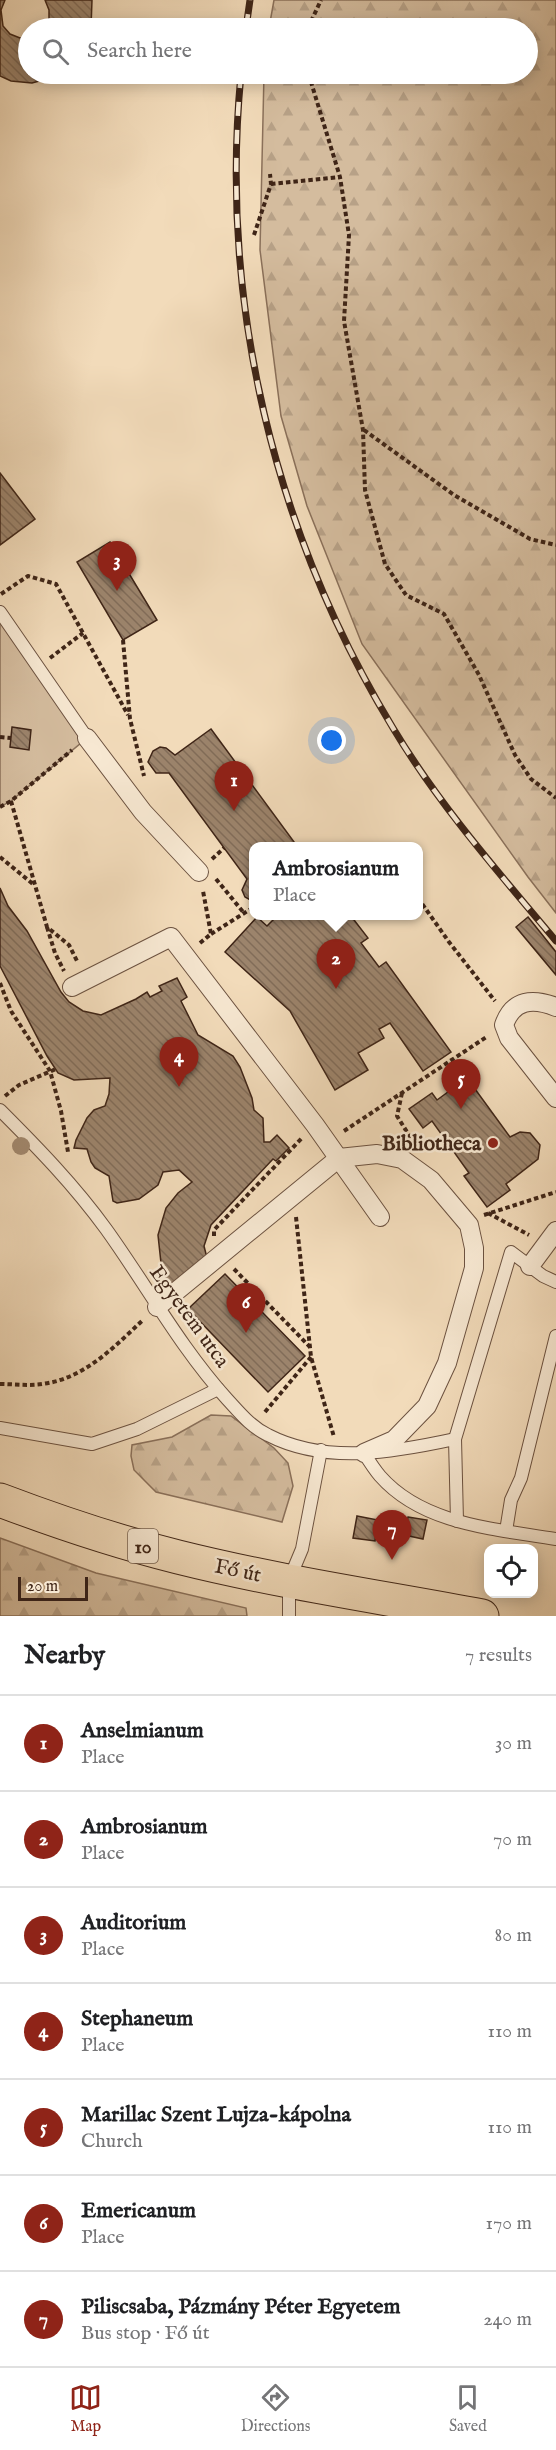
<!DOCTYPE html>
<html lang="en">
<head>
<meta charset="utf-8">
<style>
	body { margin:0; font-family:"IM FELL English",serif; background:#f6f6f6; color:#202124 }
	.controls { position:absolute; right:18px; bottom:18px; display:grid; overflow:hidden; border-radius:12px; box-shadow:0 3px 15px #0003 }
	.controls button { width:54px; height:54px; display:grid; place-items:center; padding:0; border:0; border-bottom:2px solid #e0e0e0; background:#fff; color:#202124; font:30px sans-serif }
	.scale { position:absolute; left:18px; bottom:15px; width:70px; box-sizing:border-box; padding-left:6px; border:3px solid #3f2517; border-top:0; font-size:16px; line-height:21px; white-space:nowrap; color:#3f2517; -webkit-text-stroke:4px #f7e8d2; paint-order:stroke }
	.you { position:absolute; left:332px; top:741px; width:21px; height:21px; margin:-15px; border:4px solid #fff; border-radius:50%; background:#1a73e8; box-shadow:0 0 0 9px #1a73e833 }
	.badge { display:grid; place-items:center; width:39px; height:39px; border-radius:50%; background:#8f2418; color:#fff; font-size:20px; font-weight:700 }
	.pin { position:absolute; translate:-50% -50px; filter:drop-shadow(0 2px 3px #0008) }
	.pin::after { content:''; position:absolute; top:32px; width:21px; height:18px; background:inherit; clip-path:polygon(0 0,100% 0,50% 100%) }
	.popup { position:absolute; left:249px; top:842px; width:174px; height:78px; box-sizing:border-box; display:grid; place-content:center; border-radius:12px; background:#fff; filter:drop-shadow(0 2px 4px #0005); font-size:20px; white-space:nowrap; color:#757577 }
	.popup b { font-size:22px; color:#202124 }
	.popup::after { content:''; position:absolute; left:50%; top:100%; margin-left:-12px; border:12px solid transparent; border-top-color:#fff }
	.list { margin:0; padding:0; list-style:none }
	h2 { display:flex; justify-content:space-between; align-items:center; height:78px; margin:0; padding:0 24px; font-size:26px }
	h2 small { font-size:20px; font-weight:400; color:#757577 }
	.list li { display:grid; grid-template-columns:39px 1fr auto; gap:18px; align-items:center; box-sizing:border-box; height:96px; padding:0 24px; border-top:2px solid #e0e0e0 }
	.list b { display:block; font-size:22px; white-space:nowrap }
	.list p { margin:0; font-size:20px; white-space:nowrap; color:#757577 }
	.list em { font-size:20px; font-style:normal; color:#757577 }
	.icon { flex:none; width:33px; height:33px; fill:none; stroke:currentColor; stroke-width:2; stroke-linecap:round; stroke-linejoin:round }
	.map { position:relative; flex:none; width:556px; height:1616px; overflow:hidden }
	.search { position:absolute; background:#fff; box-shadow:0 3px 15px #0003; left:18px; right:18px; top:18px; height:66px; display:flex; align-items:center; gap:15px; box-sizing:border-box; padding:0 21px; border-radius:33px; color:#757577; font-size:22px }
	.sheet { height:750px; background:#fff }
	nav { display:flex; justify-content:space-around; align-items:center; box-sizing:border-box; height:84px; border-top:2px solid #e0e0e0; background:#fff; font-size:16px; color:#757577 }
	nav a { display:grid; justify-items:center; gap:3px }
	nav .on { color:#8f2418 }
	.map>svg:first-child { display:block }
	.grass { fill:#d4bc9e; stroke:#8a705a; stroke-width:1.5 }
	.forest { fill:url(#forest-firs); stroke:#8a705a; stroke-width:1.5 }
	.building { fill:url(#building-back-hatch); stroke:#3f2517; stroke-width:1.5 }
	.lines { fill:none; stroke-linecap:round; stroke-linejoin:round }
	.service-casing { stroke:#6c5240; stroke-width:14 }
	.pedestrian-casing { stroke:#6c5240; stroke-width:20 }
	.primary-casing { stroke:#3f2517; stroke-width:35 }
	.path { stroke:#3f2517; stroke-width:4; stroke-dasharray:4.5 3; stroke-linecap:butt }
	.service { stroke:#f7e8d2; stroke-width:12 }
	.pedestrian { stroke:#f7e8d2; stroke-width:18 }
	.primary { stroke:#f2dbba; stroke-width:33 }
	.rail-casing { stroke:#3f2517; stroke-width:7 }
	.rail { stroke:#f7e8d2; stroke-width:4.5; stroke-dasharray:14; stroke-linecap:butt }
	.tree { fill:#a48c73 }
	.poi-dot { fill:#8f2418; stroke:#f7e8d2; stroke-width:2 }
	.labels { text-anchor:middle; stroke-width:5; stroke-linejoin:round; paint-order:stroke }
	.shield { fill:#f7e8d2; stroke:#76604f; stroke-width:1.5 }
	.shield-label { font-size:20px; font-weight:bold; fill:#3f2517 }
	.poi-label { font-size:21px; font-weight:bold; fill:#3f2517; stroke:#f7e8d2; text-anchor:end }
	.street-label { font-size:21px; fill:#3f2517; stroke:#f7e8d2 }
</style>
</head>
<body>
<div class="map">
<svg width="556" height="1616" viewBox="0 0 556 1616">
	<defs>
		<pattern id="forest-firs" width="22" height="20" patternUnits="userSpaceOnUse" patternTransform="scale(1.5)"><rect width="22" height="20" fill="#d4bc9e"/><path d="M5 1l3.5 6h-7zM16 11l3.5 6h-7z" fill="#b7a187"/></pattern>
		<pattern id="building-back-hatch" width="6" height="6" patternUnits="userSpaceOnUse" patternTransform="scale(1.5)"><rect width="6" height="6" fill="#9c846c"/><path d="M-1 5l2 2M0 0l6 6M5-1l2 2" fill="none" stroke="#816c58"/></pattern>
	</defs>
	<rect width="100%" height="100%" fill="#f2dbba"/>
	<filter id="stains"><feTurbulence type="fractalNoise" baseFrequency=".00333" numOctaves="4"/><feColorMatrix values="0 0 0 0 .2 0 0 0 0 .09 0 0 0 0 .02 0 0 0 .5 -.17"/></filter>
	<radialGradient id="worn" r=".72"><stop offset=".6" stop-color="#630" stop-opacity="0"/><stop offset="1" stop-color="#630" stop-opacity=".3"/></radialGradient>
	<path class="grass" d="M0,612L87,738L11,801L0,807Z"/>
	<g class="forest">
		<path d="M274,0H556V913L528,877L362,644L307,506L281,416L260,250L264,74H528V28H269Z"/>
		<path d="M211,1415L231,1416L274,1448L288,1463L293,1486L282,1522L156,1492L134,1470L131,1456L132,1445L172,1437Z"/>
		<path d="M0,1538L96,1573L246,1608L247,1616H0Z"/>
	</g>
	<g class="building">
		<path d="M0,0H5L1,10L3,26L10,34L20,38H28V74H58L54,77L32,83L11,81L0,76Z"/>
		<path d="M45,0H92L91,28H45L49,18V10Z"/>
		<path d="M0,473L35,519L0,545Z"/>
		<path d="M110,542L157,620L123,640L77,562Z"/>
		<path d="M12,727L31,730L29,750L10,747Z"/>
		<path d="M211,729L297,846H254V902L245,897L242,890L247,879L169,773H156L148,762L153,751L160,747L166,748L175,755Z"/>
		<path d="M0,888L8,906L27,931L61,992L69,1002L83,1011L101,1015L136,999L147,992L150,997L162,991L159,986L177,978L187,997L181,1001L198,1035L233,1056L240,1067L252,1098L254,1110L263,1118L264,1142H270L277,1135L289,1148L276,1161L273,1159L211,1225L204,1246L207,1258L173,1288L165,1277L161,1263L158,1235L166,1208L178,1193L192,1182L179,1170L163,1172L158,1185L139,1199L117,1203L113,1201L109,1176L95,1168L91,1162L87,1149L74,1148L76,1140L87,1118L94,1110L105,1106L109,1094L110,1078L74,1080L58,1073L47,1056L0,966Z"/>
		<path d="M277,916H351L368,938L361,943L379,967L386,962L451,1052L423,1071L390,1023L379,1029L384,1038L358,1053L368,1070L335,1090L290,1011L225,952L257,917L267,926Z"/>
		<path d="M528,917L556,952V975L516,927Z"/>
		<path d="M467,1078L510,1137L520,1132L530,1133L540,1145L538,1159L506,1184L510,1190L487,1207L464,1176L469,1173L432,1121L423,1128L409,1109L432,1093L437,1100Z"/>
		<path d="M225,1274L305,1356L268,1392L188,1309Z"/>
		<path d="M357,1516L378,1520L375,1541L353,1538Z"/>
		<path d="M408,1517L427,1520L423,1539L404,1535Z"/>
	</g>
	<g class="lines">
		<defs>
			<g id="service">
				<path d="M0,612L87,738"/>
				<path d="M0,1110C38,1148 74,1185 106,1229C147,1286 180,1347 227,1399C240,1413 251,1427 268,1435C326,1465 395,1452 455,1439"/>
				<path d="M0,1428L92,1444L137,1429L218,1389"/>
				<path d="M364,1453C369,1461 374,1469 380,1476C423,1525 496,1529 556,1539"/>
				<path d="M457,1521L455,1439L511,1252L543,1276L556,1282"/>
				<path d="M506,1531L511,1500L521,1478L556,1336"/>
				<path d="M289,1616V1580L302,1549L321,1450"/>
			</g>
			<g id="pedestrian">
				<path d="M87,738L143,812L199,872"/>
				<path d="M72,987L171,937L315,1125L380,1217"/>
				<path d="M556,1007C533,998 513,999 504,1025L509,1038L556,1098"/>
				<path d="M530,1266L556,1231"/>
				<path d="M157,1307L339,1158L377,1154L402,1159L431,1180L469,1225L474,1248V1268L447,1363L427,1406L394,1440L364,1453"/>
			</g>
			<path id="primary" d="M0,1500C58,1522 118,1542 178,1557C278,1582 381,1597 482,1616"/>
		</defs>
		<use href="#service" class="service-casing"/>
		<use href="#pedestrian" class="pedestrian-casing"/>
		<use href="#primary" class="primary-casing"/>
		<g class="path">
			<path d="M308,28L321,0"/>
			<path d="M310,74L311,82L340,177L349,235L344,321L363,430L365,490L385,564L406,595L444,614L479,675L515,755L531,779L556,798"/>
			<path d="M271,184L340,177"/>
			<path d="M254,235L271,184L270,174"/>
			<path d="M364,430L454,495L530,539L556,545"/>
			<path d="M1,594L28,576L56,584L128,715"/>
			<path d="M123,640L130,719L144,776"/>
			<path d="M50,658L83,633"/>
			<path d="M0,737L11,738"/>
			<path d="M11,801L47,927L69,945L78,963"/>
			<path d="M0,807L11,801L72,750"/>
			<path d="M0,857L33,884"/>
			<path d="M212,859L224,848"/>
			<path d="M216,879L244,913"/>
			<path d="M418,898L449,942L495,1001"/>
			<path d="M47,927L55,953L64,971"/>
			<path d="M211,934L254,907"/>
			<path d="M200,943L211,934L203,891"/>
			<path d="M0,983L11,1011L50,1071L61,1111L68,1152L67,1154"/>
			<path d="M402,1093L397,1116L412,1140"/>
			<path d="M5,1096L19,1085L56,1069"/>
			<path d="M344,1131L488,1036"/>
			<path d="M488,1213L529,1235"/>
			<path d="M484,1215L556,1192"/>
			<path d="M296,1217L311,1357L334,1437"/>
			<path d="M214,1236V1230L302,1138"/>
			<path d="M234,1269L310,1347"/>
			<path d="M0,1384C14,1384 29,1386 42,1384C84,1379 114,1347 143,1320"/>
			<path d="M265,1412L311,1357"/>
		</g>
		<use href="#service" class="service"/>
		<use href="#pedestrian" class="pedestrian"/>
		<use href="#primary" class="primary"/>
		<defs>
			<g id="rail">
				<path d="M246,28L250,0"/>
				<path d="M241,74C219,303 274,532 393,728C439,805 499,873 556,941"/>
			</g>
		</defs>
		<use href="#rail" class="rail-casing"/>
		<use href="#rail" class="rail"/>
	</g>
	<circle class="tree" cx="21" cy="1146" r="9"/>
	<circle class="poi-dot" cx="493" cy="1143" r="6"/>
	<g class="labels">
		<rect class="shield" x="128" y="1529" width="30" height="34" rx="4.5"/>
		<g class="shield-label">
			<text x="143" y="1553">10</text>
		</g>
		<g class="poi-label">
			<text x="481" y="1150">Bibliotheca</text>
		</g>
		<g class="street-label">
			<text transform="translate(190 1316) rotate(54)" y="7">Egyetem utca</text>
			<text transform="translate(238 1570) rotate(12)" y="7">Fő út</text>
		</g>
	</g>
	<rect width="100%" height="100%" filter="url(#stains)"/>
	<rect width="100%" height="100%" fill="url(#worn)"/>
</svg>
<div class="controls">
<button><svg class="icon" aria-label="locate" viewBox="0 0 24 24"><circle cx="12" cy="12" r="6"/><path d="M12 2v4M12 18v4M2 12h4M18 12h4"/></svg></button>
</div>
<div class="scale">20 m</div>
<div class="you"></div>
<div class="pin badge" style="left:234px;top:811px">1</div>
<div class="pin badge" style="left:336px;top:989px">2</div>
<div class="popup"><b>Ambrosianum</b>Place</div>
<div class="pin badge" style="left:117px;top:591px">3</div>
<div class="pin badge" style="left:179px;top:1087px">4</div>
<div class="pin badge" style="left:461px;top:1109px">5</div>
<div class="pin badge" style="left:246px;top:1333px">6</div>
<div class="pin badge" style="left:392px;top:1560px">7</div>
<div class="search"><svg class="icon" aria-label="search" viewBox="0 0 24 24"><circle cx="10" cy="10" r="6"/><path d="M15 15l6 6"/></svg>Search here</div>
</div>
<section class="sheet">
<h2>Nearby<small>7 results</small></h2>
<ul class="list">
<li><span class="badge">1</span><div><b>Anselmianum</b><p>Place</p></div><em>30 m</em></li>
<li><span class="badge">2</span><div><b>Ambrosianum</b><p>Place</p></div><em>70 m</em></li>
<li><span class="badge">3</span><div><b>Auditorium</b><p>Place</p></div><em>80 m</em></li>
<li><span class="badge">4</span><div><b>Stephaneum</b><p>Place</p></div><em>110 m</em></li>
<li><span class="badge">5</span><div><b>Marillac Szent Lujza-kápolna</b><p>Church</p></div><em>110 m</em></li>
<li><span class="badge">6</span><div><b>Emericanum</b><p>Place</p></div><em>170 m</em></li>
<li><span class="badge">7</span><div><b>Piliscsaba, Pázmány Péter Egyetem</b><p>Bus stop · Fő út</p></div><em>240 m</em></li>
</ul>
</section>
<nav>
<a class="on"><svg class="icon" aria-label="map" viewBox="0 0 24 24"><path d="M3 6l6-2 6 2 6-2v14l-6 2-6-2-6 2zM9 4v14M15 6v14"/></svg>Map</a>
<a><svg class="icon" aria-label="directions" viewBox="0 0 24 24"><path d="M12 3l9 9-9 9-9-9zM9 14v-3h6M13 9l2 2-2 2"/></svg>Directions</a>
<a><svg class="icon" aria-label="saved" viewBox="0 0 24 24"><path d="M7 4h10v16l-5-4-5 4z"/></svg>Saved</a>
</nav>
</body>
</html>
